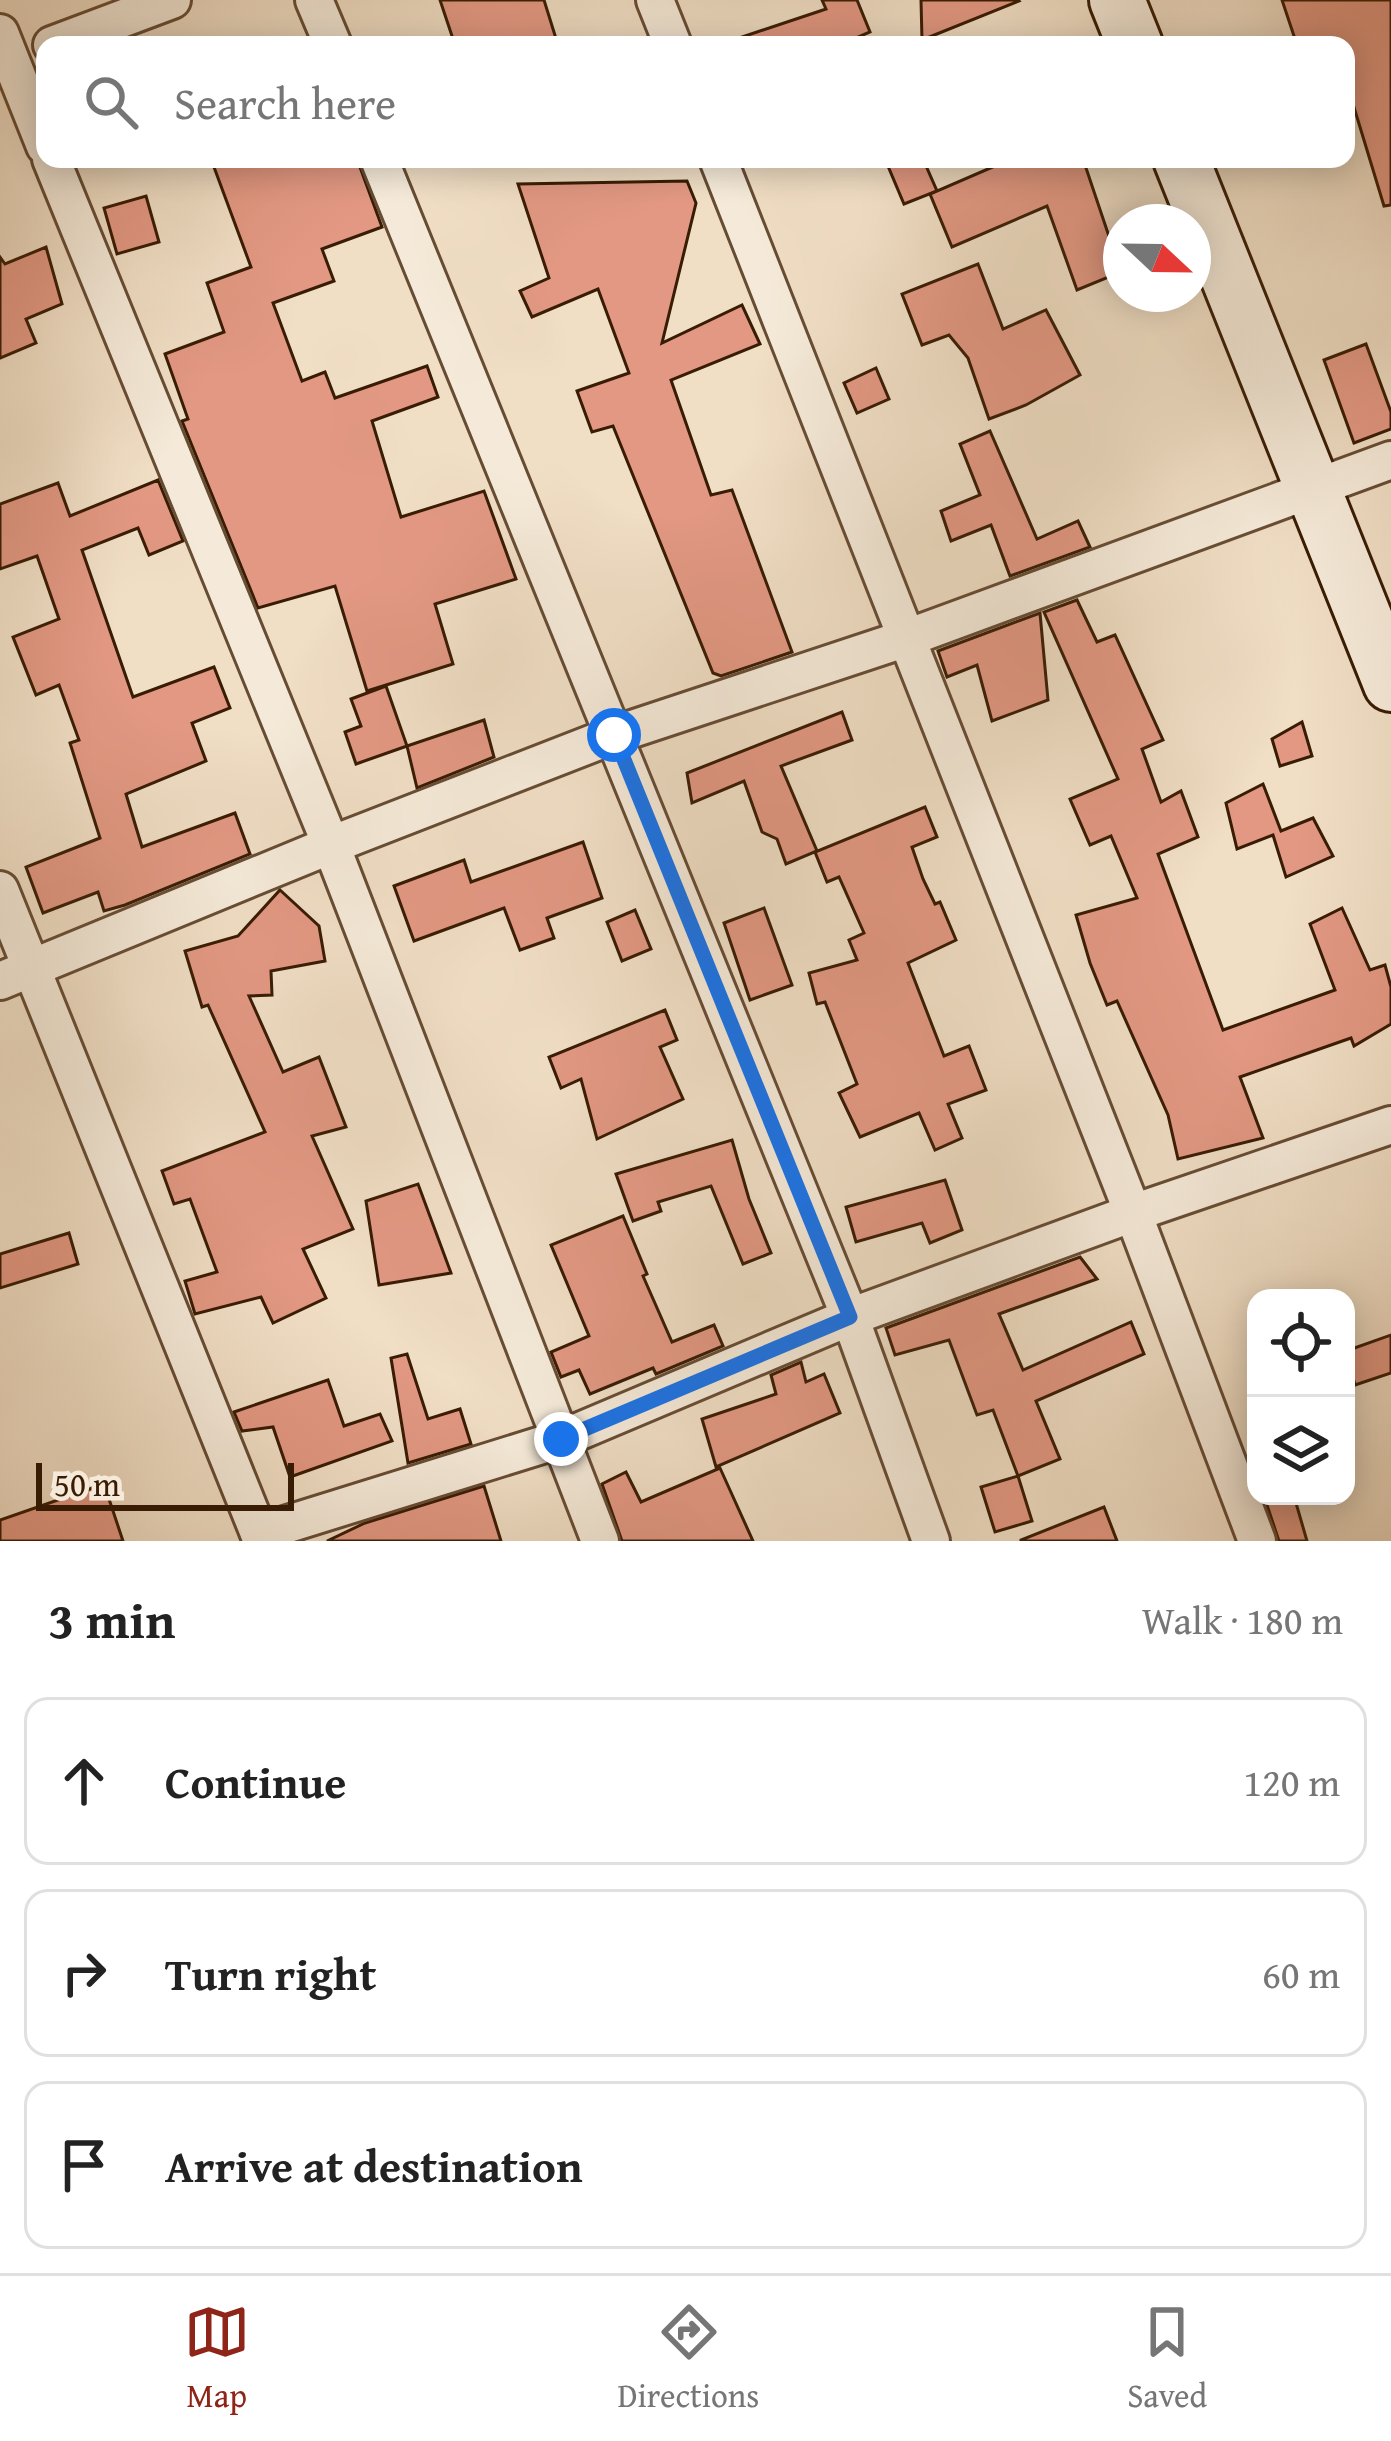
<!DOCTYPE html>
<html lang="en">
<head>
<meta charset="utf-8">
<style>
	body { margin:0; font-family:"Gentium Book Plus",serif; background:#f6f6f6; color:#222 }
	.controls { position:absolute; right:36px; bottom:36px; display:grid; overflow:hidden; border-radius:24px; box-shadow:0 6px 30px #0003 }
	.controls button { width:108px; height:108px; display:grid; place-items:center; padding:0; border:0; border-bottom:3px solid #e0e0e0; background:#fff; color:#222; font:60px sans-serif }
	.compass { position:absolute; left:1103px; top:204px; width:108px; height:108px; border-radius:50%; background:#fff; box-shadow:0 6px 30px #0003; rotate:112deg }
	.scale { position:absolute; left:36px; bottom:30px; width:258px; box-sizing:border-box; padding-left:12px; border:6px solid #391c04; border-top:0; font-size:33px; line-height:42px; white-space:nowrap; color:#391c04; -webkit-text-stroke:9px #f5ead9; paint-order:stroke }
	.stop { position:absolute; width:36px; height:36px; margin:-27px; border:9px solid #1a73e8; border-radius:50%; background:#fff }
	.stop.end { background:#1a73e8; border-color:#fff; box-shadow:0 3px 12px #0008 }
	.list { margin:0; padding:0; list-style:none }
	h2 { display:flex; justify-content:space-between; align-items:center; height:156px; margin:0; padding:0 48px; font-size:51px }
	h2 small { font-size:39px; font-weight:400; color:#767676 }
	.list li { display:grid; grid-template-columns:78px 1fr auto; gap:36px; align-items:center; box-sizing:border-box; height:168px; margin:0 24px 24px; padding:0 24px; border:3px solid #e0e0e0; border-radius:24px }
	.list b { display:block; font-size:45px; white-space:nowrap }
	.list em { font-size:39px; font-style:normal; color:#767676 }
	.icon { flex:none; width:66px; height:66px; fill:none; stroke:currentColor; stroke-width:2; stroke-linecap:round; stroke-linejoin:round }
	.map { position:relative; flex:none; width:1391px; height:1541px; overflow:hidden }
	.search { position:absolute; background:#fff; box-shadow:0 6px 30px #0003; left:36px; right:36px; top:36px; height:132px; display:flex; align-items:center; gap:30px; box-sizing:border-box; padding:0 42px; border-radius:24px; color:#767676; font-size:45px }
	.sheet { height:732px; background:#fff }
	nav { display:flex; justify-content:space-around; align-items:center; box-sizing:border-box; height:168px; border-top:3px solid #e0e0e0; background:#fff; font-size:33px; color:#767676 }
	nav a { display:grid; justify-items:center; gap:6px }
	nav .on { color:#8f2418 }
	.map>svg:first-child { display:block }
	.building { fill:#e29883; stroke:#391c04; stroke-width:3 }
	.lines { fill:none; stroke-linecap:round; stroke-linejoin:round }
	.street-casing { stroke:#674c34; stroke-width:42 }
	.secondary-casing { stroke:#391c04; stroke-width:60 }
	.street { stroke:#f5ead9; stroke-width:36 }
	.secondary { stroke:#f5ead9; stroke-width:54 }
	.route { stroke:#1a73e8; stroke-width:15 }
</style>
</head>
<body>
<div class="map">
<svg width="1391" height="1541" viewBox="0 0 1391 1541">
	<rect width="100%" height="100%" fill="#f0dec5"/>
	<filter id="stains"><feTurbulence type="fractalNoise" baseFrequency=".00167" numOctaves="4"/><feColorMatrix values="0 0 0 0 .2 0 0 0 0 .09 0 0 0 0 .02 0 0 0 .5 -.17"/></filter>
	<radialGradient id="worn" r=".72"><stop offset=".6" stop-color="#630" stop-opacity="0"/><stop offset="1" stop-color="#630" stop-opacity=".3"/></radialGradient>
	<g class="building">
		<path d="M440,0H544L558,45H455Z"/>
		<path d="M822,0H857L870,32L840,45H734L733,40L826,9Z"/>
		<path d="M921,0H1018L1019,1L922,40Z"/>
		<path d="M1282,0H1391V205L1384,206L1346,81V45H1297Z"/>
		<path d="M211,159H357L382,227L322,249L334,281L273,303L302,381L325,372L335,398L427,366L438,397L372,421L401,517L484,491L516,579L435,604L453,664L367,691L335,586L258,608L182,421L188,419L165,354L224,332L207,283L251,267Z"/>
		<path d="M885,159H923L937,191L904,204Z"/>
		<path d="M1011,159H1083L1121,272L1077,290L1047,206L952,247L930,194Z"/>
		<path d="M687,181L696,203L662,343L742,305L760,344L671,380L711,495L732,490L792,652L721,676L713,673L613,426L592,432L577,391L629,373L598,289L532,317L520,291L549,278L518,184Z"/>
		<path d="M146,196L159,242L117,254L104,208Z"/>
		<path d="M46,247L62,304L26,319L36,343L0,358V257L5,264Z"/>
		<path d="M978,264L1003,329L1046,310L1080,375L1026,405L989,419L968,358L949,335L922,345L902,294Z"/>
		<path d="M1366,344L1391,412V429L1354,443L1324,360Z"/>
		<path d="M876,368L889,399L857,413L844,383Z"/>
		<path d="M990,431L1037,539L1078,521L1090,547L1010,576L991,525L951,541L941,511L980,495L960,444Z"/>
		<path d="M158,480L183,541L149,555L138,528L82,550L133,697L214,667L230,708L192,723L206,761L126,794L142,847L235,813L250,854L125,905L104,911L98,892L43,913L26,867L100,838L70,743L79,740L59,685L36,695L13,637L59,619L37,556L0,569V504L58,483L70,516Z"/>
		<path d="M1077,600L1097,642L1115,635L1163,740L1142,749L1161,802L1181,791L1198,837L1158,854L1223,1030L1335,990L1310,924L1342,908L1370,970L1385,965L1391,987V1024L1354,1046L1351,1038L1240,1077L1263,1138L1178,1159L1168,1115L1117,1001L1107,1005L1090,963L1076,915L1137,898L1111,836L1090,845L1070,799L1118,779L1044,612Z"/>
		<path d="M1040,613L1048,700L992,721L977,665L947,677L938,651Z"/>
		<path d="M386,686L407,746L356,764L345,732L361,726L351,699Z"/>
		<path d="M842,712L852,740L781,766L817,851L786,864L777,839L762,832L744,781L692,803L687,773Z"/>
		<path d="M484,720L494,757L417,788L407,746Z"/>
		<path d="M1302,722L1312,756L1280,766L1272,739Z"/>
		<path d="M1263,784L1281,831L1313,818L1333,856L1286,877L1273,835L1237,849L1226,803Z"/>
		<path d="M925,807L937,837L912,847L923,879L935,904L940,902L956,940L908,963L944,1056L969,1046L986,1090L948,1104L962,1138L935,1150L919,1113L860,1137L839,1093L857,1084L825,1002L817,1004L809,973L857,960L849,940L864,933L839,877L827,882L815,852Z"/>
		<path d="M583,842L602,898L547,918L554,938L520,950L504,908L414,941L394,886L464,860L471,882Z"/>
		<path d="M280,890L319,926L325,961L271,971L272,995L249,996L283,1072L319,1057L346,1127L312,1136L353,1229L303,1249L326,1298L273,1323L261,1297L195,1314L185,1281L217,1272L190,1199L174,1204L162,1171L265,1132L208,1005L202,1007L185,951L238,936Z"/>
		<path d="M764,908L792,985L750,1000L724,923Z"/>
		<path d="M635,910L651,949L622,961L607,922Z"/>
		<path d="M665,1010L677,1040L660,1047L683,1099L597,1139L581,1079L561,1088L549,1057Z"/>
		<path d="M732,1140L749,1199L771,1253L743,1264L711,1186L658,1202L661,1211L633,1221L616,1174Z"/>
		<path d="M945,1180L962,1230L930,1243L922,1223L856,1242L846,1207Z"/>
		<path d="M418,1184L451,1273L379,1285L366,1201Z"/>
		<path d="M623,1216L647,1274L643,1276L672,1342L714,1325L723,1346L656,1374L653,1368L590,1394L579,1370L561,1377L551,1352L589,1336L551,1245Z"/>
		<path d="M69,1233L78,1264L0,1288V1254Z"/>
		<path d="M1080,1257L1097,1279L999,1314L1023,1370L1131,1322L1144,1354L1036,1401L1060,1459L1018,1476L993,1410L977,1415L949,1340L895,1355L886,1328Z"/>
		<path d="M1391,1335V1373L1355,1385L1346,1351Z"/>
		<path d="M407,1354L428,1419L460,1409L471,1444L408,1463L391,1358Z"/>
		<path d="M801,1362L806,1382L824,1374L840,1413L716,1467L702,1419L776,1394L771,1375Z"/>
		<path d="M328,1380L344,1426L380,1414L392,1441L290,1477L273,1427L242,1431L234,1412Z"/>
		<path d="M720,1468L753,1541H622L602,1484L626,1472L641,1502Z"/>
		<path d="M1018,1476L1032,1521L995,1532L981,1487Z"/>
		<path d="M104,1484L123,1541H0V1520Z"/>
		<path d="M484,1486L501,1541H327L365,1523Z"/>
		<path d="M1264,1496H1294L1307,1541H1279Z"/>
		<path d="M1104,1507L1117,1541H1021V1540Z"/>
	</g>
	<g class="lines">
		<defs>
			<g id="street">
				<path d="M314,0L333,45"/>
				<path d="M655,0L673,45"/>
				<path d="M0,33L45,146"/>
				<path d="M52,45L172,0"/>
				<path d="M51,159L331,845L600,1541"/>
				<path d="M379,159L850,1317L931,1541"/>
				<path d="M718,159L1133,1213L1257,1541"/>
				<path d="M0,890L262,1541"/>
				<path d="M0,981L331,845L614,735L907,638L1391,460"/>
				<path d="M259,1533L561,1439L850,1317L1133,1213L1391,1125"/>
			</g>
			<g id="secondary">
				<path d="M1117,0L1135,45"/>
				<path d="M1181,159L1391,684"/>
			</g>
		</defs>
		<use href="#street" class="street-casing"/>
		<use href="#secondary" class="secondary-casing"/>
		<use href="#street" class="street"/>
		<use href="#secondary" class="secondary"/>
	</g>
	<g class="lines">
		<path class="route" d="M561,1439L850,1317L614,735"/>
	</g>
	<rect width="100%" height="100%" filter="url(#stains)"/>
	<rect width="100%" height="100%" fill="url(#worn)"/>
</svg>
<div class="controls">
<button><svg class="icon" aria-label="locate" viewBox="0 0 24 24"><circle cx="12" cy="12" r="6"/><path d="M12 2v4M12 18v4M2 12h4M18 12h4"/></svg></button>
<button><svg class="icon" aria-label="layers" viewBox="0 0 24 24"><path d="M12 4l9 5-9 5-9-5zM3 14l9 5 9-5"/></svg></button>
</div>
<svg class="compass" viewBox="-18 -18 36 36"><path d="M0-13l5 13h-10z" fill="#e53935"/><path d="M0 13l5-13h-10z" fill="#767676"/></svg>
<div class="scale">50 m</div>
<div class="stop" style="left:614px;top:735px"></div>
<div class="stop end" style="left:561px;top:1439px"></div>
<div class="search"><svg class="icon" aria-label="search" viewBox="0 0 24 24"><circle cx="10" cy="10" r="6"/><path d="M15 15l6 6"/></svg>Search here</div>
</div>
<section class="sheet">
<h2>3 min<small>Walk · 180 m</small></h2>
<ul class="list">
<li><svg class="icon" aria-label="ahead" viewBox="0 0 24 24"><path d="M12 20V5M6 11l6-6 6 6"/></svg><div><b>Continue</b></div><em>120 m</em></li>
<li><svg class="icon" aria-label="right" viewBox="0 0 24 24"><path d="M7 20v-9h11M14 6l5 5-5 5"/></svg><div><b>Turn right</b></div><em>60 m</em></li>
<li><svg class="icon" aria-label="arrive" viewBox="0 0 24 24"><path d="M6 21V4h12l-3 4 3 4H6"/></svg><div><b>Arrive at destination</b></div></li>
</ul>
</section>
<nav>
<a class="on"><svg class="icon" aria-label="map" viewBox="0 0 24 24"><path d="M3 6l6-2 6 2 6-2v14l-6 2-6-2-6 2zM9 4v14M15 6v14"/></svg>Map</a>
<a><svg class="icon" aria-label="directions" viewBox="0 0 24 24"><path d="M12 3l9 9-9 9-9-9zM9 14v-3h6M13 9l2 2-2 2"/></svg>Directions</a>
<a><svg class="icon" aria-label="saved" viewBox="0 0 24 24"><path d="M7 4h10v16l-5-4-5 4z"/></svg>Saved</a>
</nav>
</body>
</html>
